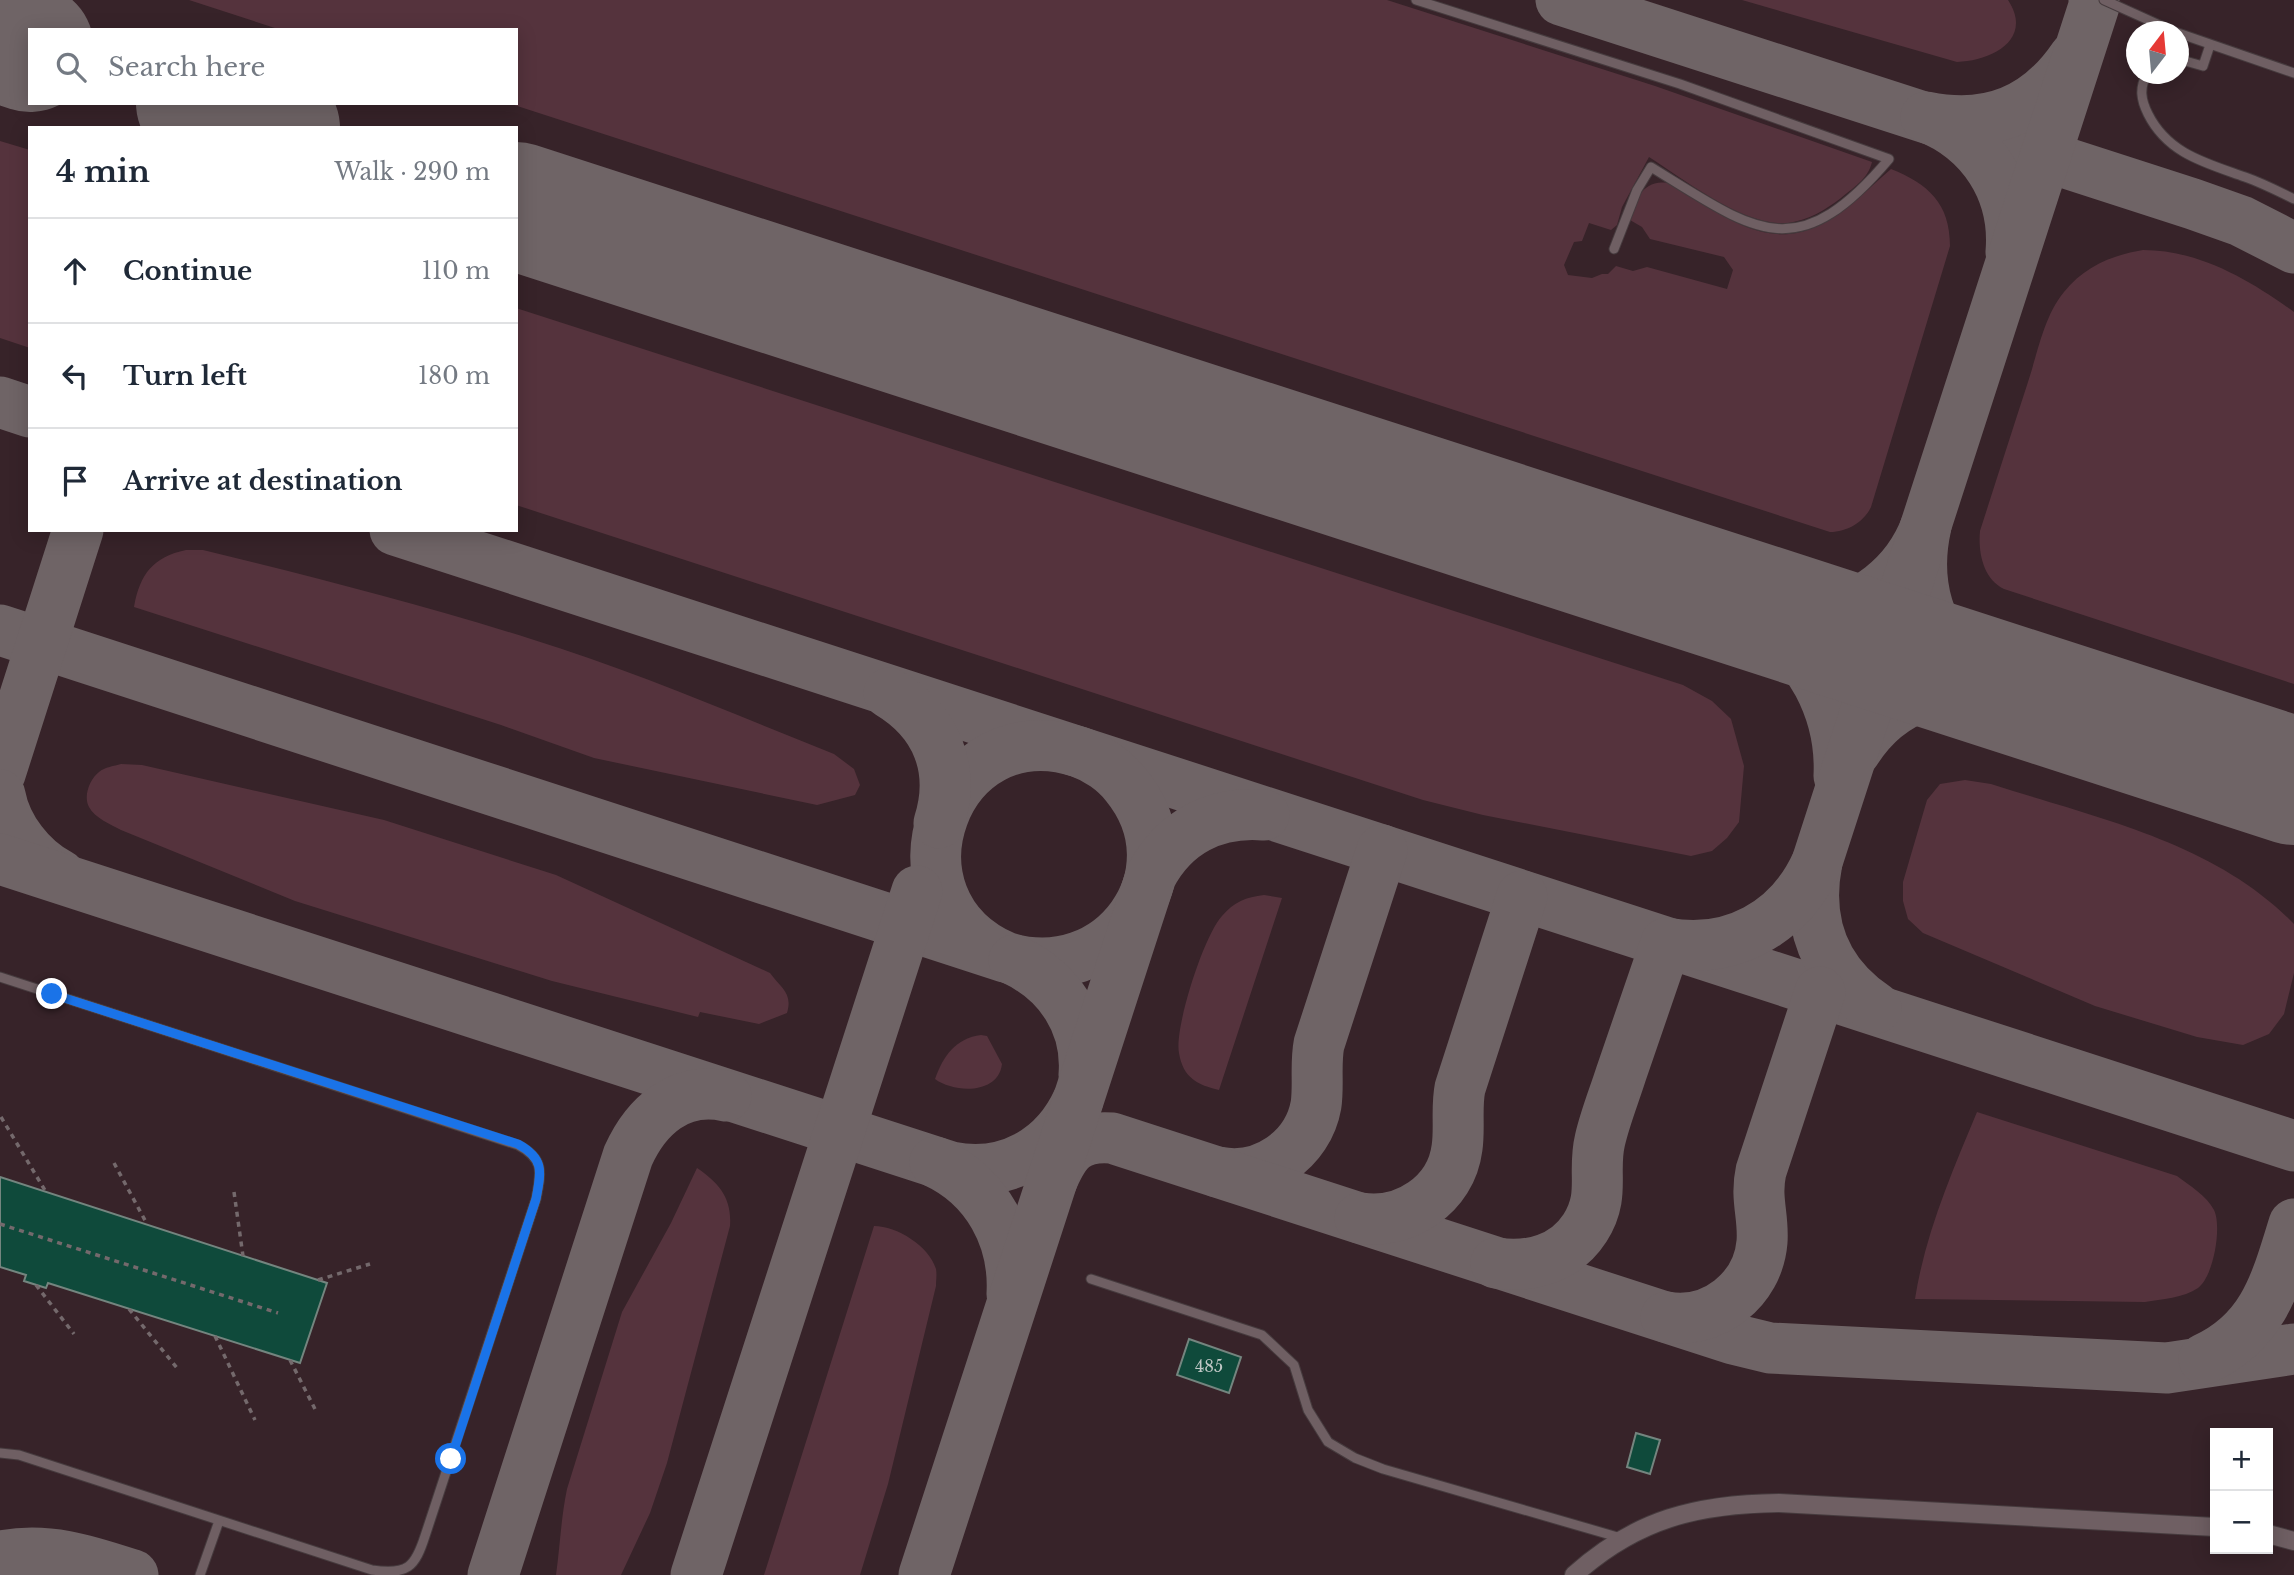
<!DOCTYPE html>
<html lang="en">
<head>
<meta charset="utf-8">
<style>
	body { margin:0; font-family:"Libre Baskerville",serif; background:#f6f6f7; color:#1f2937 }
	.controls { position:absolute; right:21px; bottom:21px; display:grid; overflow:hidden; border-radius:0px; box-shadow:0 4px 18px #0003 }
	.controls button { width:63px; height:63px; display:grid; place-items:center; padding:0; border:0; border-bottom:2px solid #e0e1e3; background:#fff; color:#1f2937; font:35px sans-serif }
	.compass { position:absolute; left:2126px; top:21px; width:63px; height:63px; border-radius:50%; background:#fff; box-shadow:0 4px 18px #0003; rotate:16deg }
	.stop { position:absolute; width:21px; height:21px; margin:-16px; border:5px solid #1a73e8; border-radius:50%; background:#fff }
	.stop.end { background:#1a73e8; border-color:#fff; box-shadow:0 2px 7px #0008 }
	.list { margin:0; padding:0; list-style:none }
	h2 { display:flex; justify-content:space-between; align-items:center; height:91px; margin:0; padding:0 28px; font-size:30px }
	h2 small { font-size:23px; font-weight:400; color:#747a83 }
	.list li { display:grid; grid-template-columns:46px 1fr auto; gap:21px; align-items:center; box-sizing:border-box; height:105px; padding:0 28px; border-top:2px solid #e0e1e3 }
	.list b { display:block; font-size:26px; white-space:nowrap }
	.list em { font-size:23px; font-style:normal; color:#747a83 }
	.icon { flex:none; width:38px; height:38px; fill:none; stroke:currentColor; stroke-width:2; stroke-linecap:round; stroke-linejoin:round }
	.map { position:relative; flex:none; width:2294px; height:1575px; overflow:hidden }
	.search { position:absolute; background:#fff; box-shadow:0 4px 18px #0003; left:28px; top:28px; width:490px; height:77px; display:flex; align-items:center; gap:18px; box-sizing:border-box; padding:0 24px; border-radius:0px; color:#747a83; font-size:26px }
	.panel { position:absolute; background:#fff; box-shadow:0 4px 18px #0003; left:28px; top:126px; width:490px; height:406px; border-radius:0px }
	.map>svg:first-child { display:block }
	.built { fill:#372329; fill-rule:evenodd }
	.green { fill:#55333d }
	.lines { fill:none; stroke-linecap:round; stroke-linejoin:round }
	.taxiway { stroke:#6f6466; stroke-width:51 }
	.runway { stroke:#6f6466; stroke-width:128 }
	.building { fill:#0f4a3b; stroke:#74857f; stroke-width:2 }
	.service-casing { stroke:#463b3e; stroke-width:11 }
	.minor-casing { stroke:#463b3e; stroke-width:20 }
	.path { stroke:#74696c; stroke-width:3.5; stroke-dasharray:5 5; stroke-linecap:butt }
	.service { stroke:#6f5f63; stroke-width:9 }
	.minor { stroke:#6f5f63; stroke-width:18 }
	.route { stroke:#1a73e8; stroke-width:9 }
	.labels { text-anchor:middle; stroke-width:6; stroke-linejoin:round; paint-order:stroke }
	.number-label { font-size:16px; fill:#c0c8c6 }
</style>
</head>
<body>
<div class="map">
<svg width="2294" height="1575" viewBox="0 0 2294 1575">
	<rect width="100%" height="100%" fill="#2b1e21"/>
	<path class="built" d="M0,0H2294V1575H0ZM30,30H516V103H30ZM2136,32H2178V74H2136ZM30,128H516V530H30ZM2215,1433H2268V1549H2215Z"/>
	<g class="green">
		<path d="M189,0H1387L1655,86L1872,162C1868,179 1854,187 1841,198C1825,210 1809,220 1788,223C1744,227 1685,180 1649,157L1622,207L1617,225L1611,230L1589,223L1582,241L1574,242L1564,265L1568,275L1592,278L1602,274H1608L1616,266L1633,271L1647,267L1727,289L1733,270L1724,257L1650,239L1642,227L1630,220C1633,201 1644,179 1667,183C1676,185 1687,194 1695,199C1722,216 1755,237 1789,234C1830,230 1861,195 1891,169C1928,184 1950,203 1950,246L1871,507C1864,522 1847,532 1830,532L508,103H516V30H281Z"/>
		<path d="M1742,0H2008C2034,40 1991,61 1957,62Z"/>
		<path d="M0,141L30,150V348L0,338Z"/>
		<path d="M2143,250C2199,250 2250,280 2294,312V684L2004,589C1983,579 1978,552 1980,531C1996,481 2012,431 2028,382C2038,352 2044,316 2064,292C2084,267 2112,255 2143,250Z"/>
		<path d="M516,308L1683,685L1712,701L1731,719L1744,766L1739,822L1727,838L1712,851L1691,856L1483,815L1423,800L516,505Z"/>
		<path d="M186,550H203C313,577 423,605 531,639C634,671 734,714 834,754L854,769L860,785L855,795L817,805L594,758L501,725L134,607C140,574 153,557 186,550Z"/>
		<path d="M121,764L142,765L384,820L556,875L770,973C781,988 793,993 787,1013L759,1024L700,1012L698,1017L552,981L295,901L121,830C110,824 95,818 89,807C83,796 90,779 99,772C105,767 114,766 121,764Z"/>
		<path d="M1965,780L1991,784C2096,818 2215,842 2294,924V973L2284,1014L2269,1034L2243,1045L2197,1037L2095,1006L1923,933L1908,919L1903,901V882L1927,800L1940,784Z"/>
		<path d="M1264,895L1282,898L1219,1090C1198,1085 1183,1078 1179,1053C1174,1028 1204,935 1222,916C1234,902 1246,897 1264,895Z"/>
		<path d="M981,1035L987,1036L1002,1064C998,1095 954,1093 935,1079C943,1056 956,1038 981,1035Z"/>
		<path d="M1977,1112L2177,1176C2189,1185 2207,1196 2214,1210C2222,1226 2214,1276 2198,1288C2184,1298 2161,1299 2145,1302L1915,1299C1925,1234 1952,1172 1977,1112Z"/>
		<path d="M697,1168C719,1183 732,1198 730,1226L667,1463L650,1513L621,1575H556C560,1546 561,1518 567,1489L622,1312L671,1223Z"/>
		<path d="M874,1226C897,1226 929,1246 936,1269C937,1274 936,1281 936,1286L888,1484L860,1575H764Z"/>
	</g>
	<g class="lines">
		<g class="taxiway">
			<path d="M1561,0L2193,204L2241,221L2294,248"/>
			<path d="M2011,252C2016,191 1982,139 1926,117C1989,130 2038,110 2074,57"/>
			<path d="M0,402L30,412"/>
			<path d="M395,530L2294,1146"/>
			<path d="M1679,582C1704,593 1730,602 1754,616C1809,649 1842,711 1839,776"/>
			<path d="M1746,604C1767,608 1789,615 1811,614C1863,612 1908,574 1926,526C1914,579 1926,639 1975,670C1991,681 2011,688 2029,695"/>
			<path d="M0,630L1005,957C1111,991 1198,873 1126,785C1115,771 1097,758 1079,752C946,708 874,900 1005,957"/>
			<path d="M889,693C937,722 956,769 939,823"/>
			<path d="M1855,752C1892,693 1948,681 2012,694"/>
			<path d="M0,774L78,530"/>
			<path d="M0,795C6,828 31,860 60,875"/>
			<path d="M0,859L951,1167C1006,1178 1055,1151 1078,1100"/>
			<path d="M1817,862C1805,923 1824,973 1876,1008"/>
			<path d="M1014,960C1059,981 1088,1024 1084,1075"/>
			<path d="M935,1162C987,1186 1015,1238 1012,1294"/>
			<path d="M1218,1172C1263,1181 1308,1150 1316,1105C1319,1085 1315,1065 1319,1044L1382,850"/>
			<path d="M1051,1183C1064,1152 1075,1135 1112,1138L1733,1339L1770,1348L2167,1368L2294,1349"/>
			<path d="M1360,1218C1405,1225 1451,1195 1457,1148C1460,1128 1456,1108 1460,1088L1522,896"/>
			<path d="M1496,1263C1530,1268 1565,1259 1585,1228C1606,1195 1592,1173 1600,1140C1605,1118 1614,1096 1621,1074C1636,1030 1651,986 1666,943C1731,955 1790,923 1817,862L2094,6V0"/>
			<path d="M1666,1317C1713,1325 1758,1290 1762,1242C1764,1216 1755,1199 1761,1171L1820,992"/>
			<path d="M2204,1359C2264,1332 2276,1282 2294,1224"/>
			<path d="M0,1556C49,1547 87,1560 133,1575"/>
			<path d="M493,1575L628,1156C646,1116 679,1086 726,1096"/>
			<path d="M696,1575L917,891"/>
			<path d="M924,1575L1151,876C1174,832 1215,811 1264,815"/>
		</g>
		<g class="runway">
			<path d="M0,38L30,48"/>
			<path d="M200,103L276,128"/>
			<path d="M516,206L2294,781"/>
		</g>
	</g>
	<g class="building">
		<path d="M0,1177L327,1283L300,1363L48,1283L46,1288L24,1281L26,1275L0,1267Z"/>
		<path d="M1189,1339L1241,1357L1229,1393L1177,1375Z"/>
		<path d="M1636,1433L1660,1440L1650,1474L1627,1467Z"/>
	</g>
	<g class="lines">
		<defs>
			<g id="service">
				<path d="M1416,0L1680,84L1889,159C1796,269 1755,231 1651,167L1637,190L1614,249"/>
				<path d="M2104,0L2175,32"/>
				<path d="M2178,33L2294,73"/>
				<path d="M2178,59L2203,66L2210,45"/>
				<path d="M2147,74C2139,88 2141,100 2148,114C2168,154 2206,163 2245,177C2262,183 2278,191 2294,199"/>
				<path d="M0,977L518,1145C545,1159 541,1173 536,1199L425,1536C415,1567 408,1575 372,1570L19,1455L0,1453"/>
				<path d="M1091,1279L1262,1335L1294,1365L1308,1410L1328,1442L1355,1458L1383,1469L1621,1538"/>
				<path d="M200,1575L219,1521"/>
			</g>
			<g id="minor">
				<path d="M2268,1534L2294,1541"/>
				<path d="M1574,1575C1636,1519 1697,1504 1779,1503L2215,1527"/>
			</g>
		</defs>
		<use href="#service" class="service-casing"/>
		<use href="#minor" class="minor-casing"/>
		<g class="path">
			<path d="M1,1117L46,1192"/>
			<path d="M114,1163L147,1224"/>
			<path d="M234,1192L243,1256"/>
			<path d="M0,1224L278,1313"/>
			<path d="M318,1280L370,1264"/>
			<path d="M36,1285L74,1334"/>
			<path d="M129,1309L177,1368"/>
			<path d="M215,1336L255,1420"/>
			<path d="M290,1360L317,1413"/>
		</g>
		<use href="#service" class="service"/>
		<use href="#minor" class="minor"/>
	</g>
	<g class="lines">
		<path class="route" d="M52,994L518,1144C545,1159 541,1172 536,1199L451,1459"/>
	</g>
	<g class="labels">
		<g class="number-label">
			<text x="1209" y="1372">485</text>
		</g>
	</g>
</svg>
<div class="controls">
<button>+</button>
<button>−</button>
</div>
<svg class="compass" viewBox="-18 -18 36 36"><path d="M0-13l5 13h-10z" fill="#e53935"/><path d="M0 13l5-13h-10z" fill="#747a83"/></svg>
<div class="stop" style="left:451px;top:1459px"></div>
<div class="stop end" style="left:52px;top:994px"></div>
<div class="search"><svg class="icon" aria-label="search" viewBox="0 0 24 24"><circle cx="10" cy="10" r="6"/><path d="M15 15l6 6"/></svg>Search here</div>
<section class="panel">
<h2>4 min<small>Walk · 290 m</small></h2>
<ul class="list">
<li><svg class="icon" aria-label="ahead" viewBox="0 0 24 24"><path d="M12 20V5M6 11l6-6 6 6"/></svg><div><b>Continue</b></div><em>110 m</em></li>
<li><svg class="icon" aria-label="left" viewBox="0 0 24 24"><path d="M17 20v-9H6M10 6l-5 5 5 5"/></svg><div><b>Turn left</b></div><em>180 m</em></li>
<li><svg class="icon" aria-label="arrive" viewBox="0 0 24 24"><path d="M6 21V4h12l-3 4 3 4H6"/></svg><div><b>Arrive at destination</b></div></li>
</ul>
</section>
</div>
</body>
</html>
